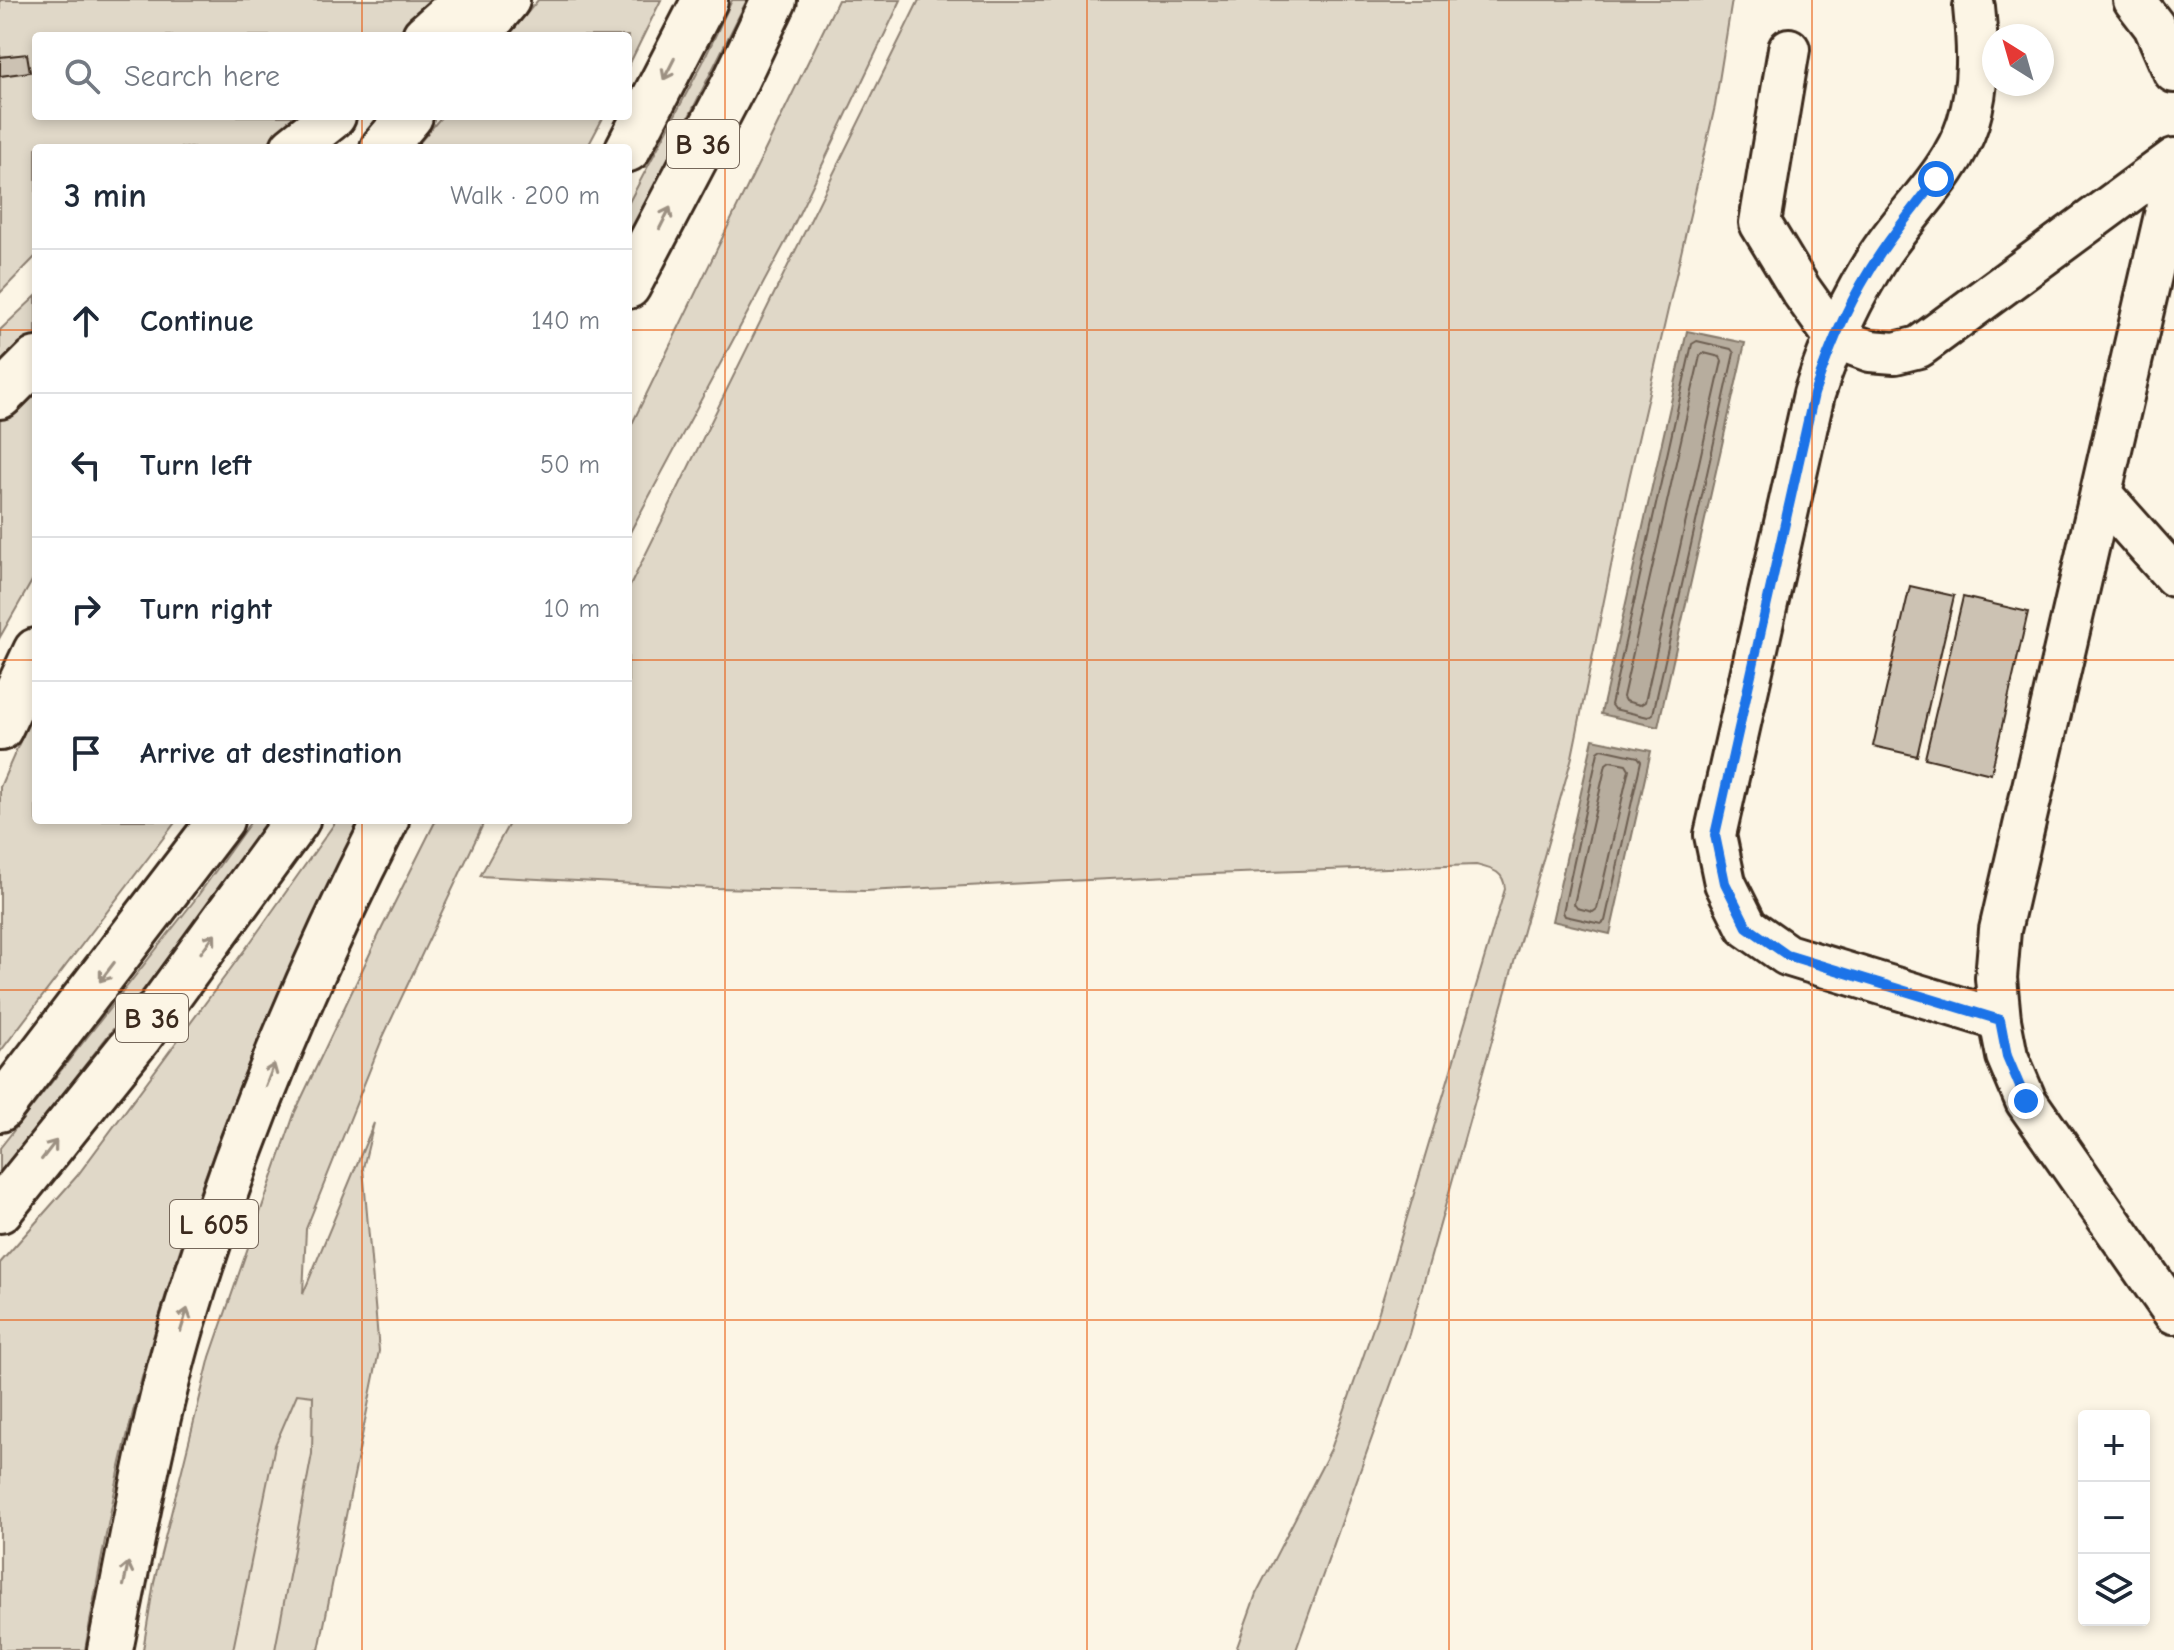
<!DOCTYPE html>
<html lang="en">
<head>
<meta charset="utf-8">
<style>
	body { margin:0; font-family:"Comic Neue",sans-serif; background:#f6f6f7; color:#1f2937 }
	.controls { position:absolute; right:24px; bottom:24px; display:grid; overflow:hidden; border-radius:8px; box-shadow:0 4px 12px #0003 }
	.controls button { width:72px; height:72px; display:grid; place-items:center; padding:0; border:0; border-bottom:2px solid #e0e1e3; background:#fff; color:#1f2937; font:40px sans-serif }
	.compass { position:absolute; left:1982px; top:24px; width:72px; height:72px; border-radius:50%; background:#fff; box-shadow:0 4px 12px #0003; rotate:323deg }
	.stop { position:absolute; width:24px; height:24px; margin:-18px; border:6px solid #1a73e8; border-radius:50%; background:#fff }
	.stop.end { background:#1a73e8; border-color:#fff; box-shadow:0 2px 8px #0008 }
	.list { margin:0; padding:0; list-style:none }
	h2 { display:flex; justify-content:space-between; align-items:center; height:104px; margin:0; padding:0 32px; font-size:34px }
	h2 small { font-size:26px; font-weight:400; color:#747a83 }
	.list li { display:grid; grid-template-columns:52px 1fr auto; gap:24px; align-items:center; box-sizing:border-box; height:144px; padding:0 32px; border-top:2px solid #e0e1e3 }
	.list b { display:block; font-size:30px; white-space:nowrap }
	.list em { font-size:26px; font-style:normal; color:#747a83 }
	.icon { flex:none; width:44px; height:44px; fill:none; stroke:currentColor; stroke-width:2; stroke-linecap:round; stroke-linejoin:round }
	.map { position:relative; flex:none; width:2174px; height:1650px; overflow:hidden }
	.search { position:absolute; background:#fff; box-shadow:0 4px 12px #0003; left:32px; top:32px; width:600px; height:88px; display:flex; align-items:center; gap:20px; box-sizing:border-box; padding:0 28px; border-radius:8px; color:#747a83; font-size:30px }
	.panel { position:absolute; background:#fff; box-shadow:0 4px 12px #0003; left:32px; top:144px; width:600px; height:680px; border-radius:8px }
	.map>svg:first-child { display:block }
	.built { fill:#eee6d6 }
	.green { fill:#e0d8c8; stroke:#8e8173; stroke-width:2 }
	.water { fill:#b7ad9e; stroke:#85796b; stroke-width:2 }
	.lines { fill:none; stroke-linecap:round; stroke-linejoin:round }
	.shore { stroke:#6d5e51; stroke-width:2 }
	.building { fill:#ccc2b3; stroke:#3b2a1e; stroke-width:2 }
	.minor-casing { stroke:#3b2a1e; stroke-width:46 }
	.highway-casing { stroke:#3b2a1e; stroke-width:50 }
	.minor { stroke:#fcf5e5; stroke-width:40 }
	.highway { stroke:#fcf5e5; stroke-width:44 }
	.oneway { stroke:#9c9082 }
	.route { stroke:#1a73e8; stroke-width:10 }
	.grid { fill:none; stroke:#e8590c; stroke-width:2; stroke-opacity:0.55 }
	.labels { text-anchor:middle; stroke-width:6; stroke-linejoin:round; paint-order:stroke }
	.shield { fill:#fcf5e5; stroke:#75675a; stroke-width:2 }
	.shield-label { font-size:28px; font-weight:bold; fill:#3b2a1e }
</style>
</head>
<body>
<div class="map">
<svg width="2174" height="1650" viewBox="0 0 2174 1650">
	<rect width="100%" height="100%" fill="#fcf5e5"/>
	<filter id="ink" filterUnits="userSpaceOnUse"><feTurbulence type="fractalNoise" baseFrequency=".0125" numOctaves="2"/><feDisplacementMap in="SourceGraphic" scale="16" xChannelSelector="R" yChannelSelector="G"/><feConvolveMatrix kernelMatrix="1 2 1 2 8 2 1 2 1" color-interpolation-filters="sRGB"/></filter>
	<g filter="url(#ink)">
		<path class="built" d="M296,1394L313,1395L312,1454L275,1650H233L275,1445Z"/>
		<g class="green">
			<path d="M0,0H439L404,36H36V116H312L273,148H36V256L0,293Z"/>
			<path d="M538,0H661L628,67V36H508Z"/>
			<path d="M732,0H747L628,239V204L703,62Z"/>
			<path d="M838,0H901L786,241L628,536V432Z"/>
			<path d="M919,0H1732L1715,106L1628,483L1572,757L1409,1334L1296,1650H1236L1256,1594L1331,1449L1379,1311L1505,889C1504,871 1492,869 1476,865L1211,874L866,891L714,888L480,876L511,820H628V590Z"/>
			<path d="M442,116H604L587,148H415Z"/>
			<path d="M36,296V340L0,375V330Z"/>
			<path d="M36,383V574L0,637V421Z"/>
			<path d="M36,705V820H177L0,1052V787Z"/>
			<path d="M252,820H268C183,941 93,1057 0,1172V1148L194,901Z"/>
			<path d="M337,820H362C265,1004 184,1210 133,1412C113,1491 99,1571 85,1650H0V1263L77,1176L252,940Z"/>
			<path d="M436,820H485L383,1037L306,1229L303,1294L374,1123L363,1168L379,1351L319,1650H275L312,1454L313,1396L297,1394L275,1445L233,1650H143L154,1582L210,1357L295,1112L382,928Z"/>
		</g>
		<g class="water">
			<path d="M1687,331L1745,343L1658,727L1601,714Z"/>
			<path d="M1593,739L1651,751L1610,934L1552,921Z"/>
		</g>
		<g class="lines">
			<g class="shore">
				<path d="M1697,341L1731,349L1734,353L1653,714L1648,717L1614,709L1611,705L1692,344Z"/>
				<path d="M1704,353L1720,357L1722,361L1645,702L1640,705L1625,701L1623,697L1700,356Z"/>
				<path d="M1602,749L1638,757L1641,761L1605,921L1601,924L1565,916L1563,912L1598,752Z"/>
				<path d="M1610,761L1626,764L1629,769L1597,909L1593,912L1577,908L1574,904L1606,764Z"/>
			</g>
		</g>
		<g class="building">
			<path d="M27,54L30,72L0,76V57Z"/>
			<path d="M1910,586L1954,596L1917,756L1873,746Z"/>
			<path d="M1963,597L2028,612L1991,774L1925,758Z"/>
		</g>
		<g class="lines">
			<defs>
				<g id="minor">
					<path d="M2134,0L2154,26L2174,72"/>
					<path d="M1974,7C1978,47 1980,84 1968,123C1952,173 1907,212 1879,255C1851,298 1830,345 1814,394L1715,835L1725,883L1747,927L1787,955L2000,1020"/>
					<path d="M1789,49L1760,223L1800,289L1835,338L1870,351L1895,353L1919,347L2174,159"/>
					<path d="M2174,176L2000,930L1996,978L2000,1020L2007,1056L2026,1101L2174,1313"/>
					<path d="M2101,494L2174,576"/>
				</g>
				<g id="highway">
					<path d="M425,36L466,0"/>
					<path d="M477,36L507,0"/>
					<path d="M293,148L333,116"/>
					<path d="M383,148L410,116"/>
					<path d="M628,149L705,0"/>
					<path d="M628,286L733,86L774,0"/>
					<path d="M0,396L36,360"/>
					<path d="M0,728L36,651"/>
					<path d="M0,1109L221,820"/>
					<path d="M0,1210L139,1037L297,820"/>
					<path d="M110,1650C132,1542 151,1431 182,1325C234,1151 303,982 386,820"/>
				</g>
			</defs>
			<use href="#minor" class="minor-casing"/>
			<use href="#highway" class="highway-casing"/>
			<use href="#minor" class="minor"/>
			<use href="#highway" class="highway"/>
		</g>
		<defs><path id="oneway-shaft" d="M-6 0H5M1.5-3L5.5 0L1.5 3" fill="none" stroke-width="1.6" stroke-linecap="round" stroke-linejoin="round" transform="scale(2)"/></defs>
		<g class="oneway">
			<use href="#oneway-shaft" transform="translate(669 69) rotate(117)"/>
			<use href="#oneway-shaft" transform="translate(665 218) rotate(-63)"/>
			<use href="#oneway-shaft" transform="translate(208 943) rotate(-54)"/>
			<use href="#oneway-shaft" transform="translate(107 972) rotate(127)"/>
			<use href="#oneway-shaft" transform="translate(270 1075) rotate(-69)"/>
			<use href="#oneway-shaft" transform="translate(49 1150) rotate(-52)"/>
			<use href="#oneway-shaft" transform="translate(184 1320) rotate(-73)"/>
			<use href="#oneway-shaft" transform="translate(126 1574) rotate(-78)"/>
		</g>
	</g>
	<g class="lines" filter="url(#ink)">
		<path class="route" d="M1936,179C1918,204 1897,228 1880,254C1851,297 1830,345 1814,394L1715,835L1725,883L1747,927L1787,955L2000,1020L2007,1056L2026,1101"/>
	</g>
	<path class="grid" d="M362,0V36M725,0V1650M1087,0V1650M1449,0V1650M1812,0V1650M362,116V148M0,330H36M628,330H2174M0,660H36M628,660H2174M362,820V1650M0,990H2174M0,1320H2174"/>
	<g class="labels">
		<g class="shield">
			<rect x="667" y="120" width="72" height="48" rx="6"/>
			<rect x="116" y="994" width="72" height="48" rx="6"/>
			<rect x="170" y="1200" width="88" height="48" rx="6"/>
		</g>
		<g class="shield-label">
			<text x="703" y="154">B 36</text>
			<text x="152" y="1028">B 36</text>
			<text x="214" y="1234">L 605</text>
		</g>
	</g>
</svg>
<div class="controls">
<button>+</button>
<button>−</button>
<button><svg class="icon" aria-label="layers" viewBox="0 0 24 24"><path d="M12 4l9 5-9 5-9-5zM3 14l9 5 9-5"/></svg></button>
</div>
<svg class="compass" viewBox="-18 -18 36 36"><path d="M0-13l5 13h-10z" fill="#e53935"/><path d="M0 13l5-13h-10z" fill="#747a83"/></svg>
<div class="stop" style="left:1936px;top:179px"></div>
<div class="stop end" style="left:2026px;top:1101px"></div>
<div class="search"><svg class="icon" aria-label="search" viewBox="0 0 24 24"><circle cx="10" cy="10" r="6"/><path d="M15 15l6 6"/></svg>Search here</div>
<section class="panel">
<h2>3 min<small>Walk · 200 m</small></h2>
<ul class="list">
<li><svg class="icon" aria-label="ahead" viewBox="0 0 24 24"><path d="M12 20V5M6 11l6-6 6 6"/></svg><div><b>Continue</b></div><em>140 m</em></li>
<li><svg class="icon" aria-label="left" viewBox="0 0 24 24"><path d="M17 20v-9H6M10 6l-5 5 5 5"/></svg><div><b>Turn left</b></div><em>50 m</em></li>
<li><svg class="icon" aria-label="right" viewBox="0 0 24 24"><path d="M7 20v-9h11M14 6l5 5-5 5"/></svg><div><b>Turn right</b></div><em>10 m</em></li>
<li><svg class="icon" aria-label="arrive" viewBox="0 0 24 24"><path d="M6 21V4h12l-3 4 3 4H6"/></svg><div><b>Arrive at destination</b></div></li>
</ul>
</section>
</div>
</body>
</html>
